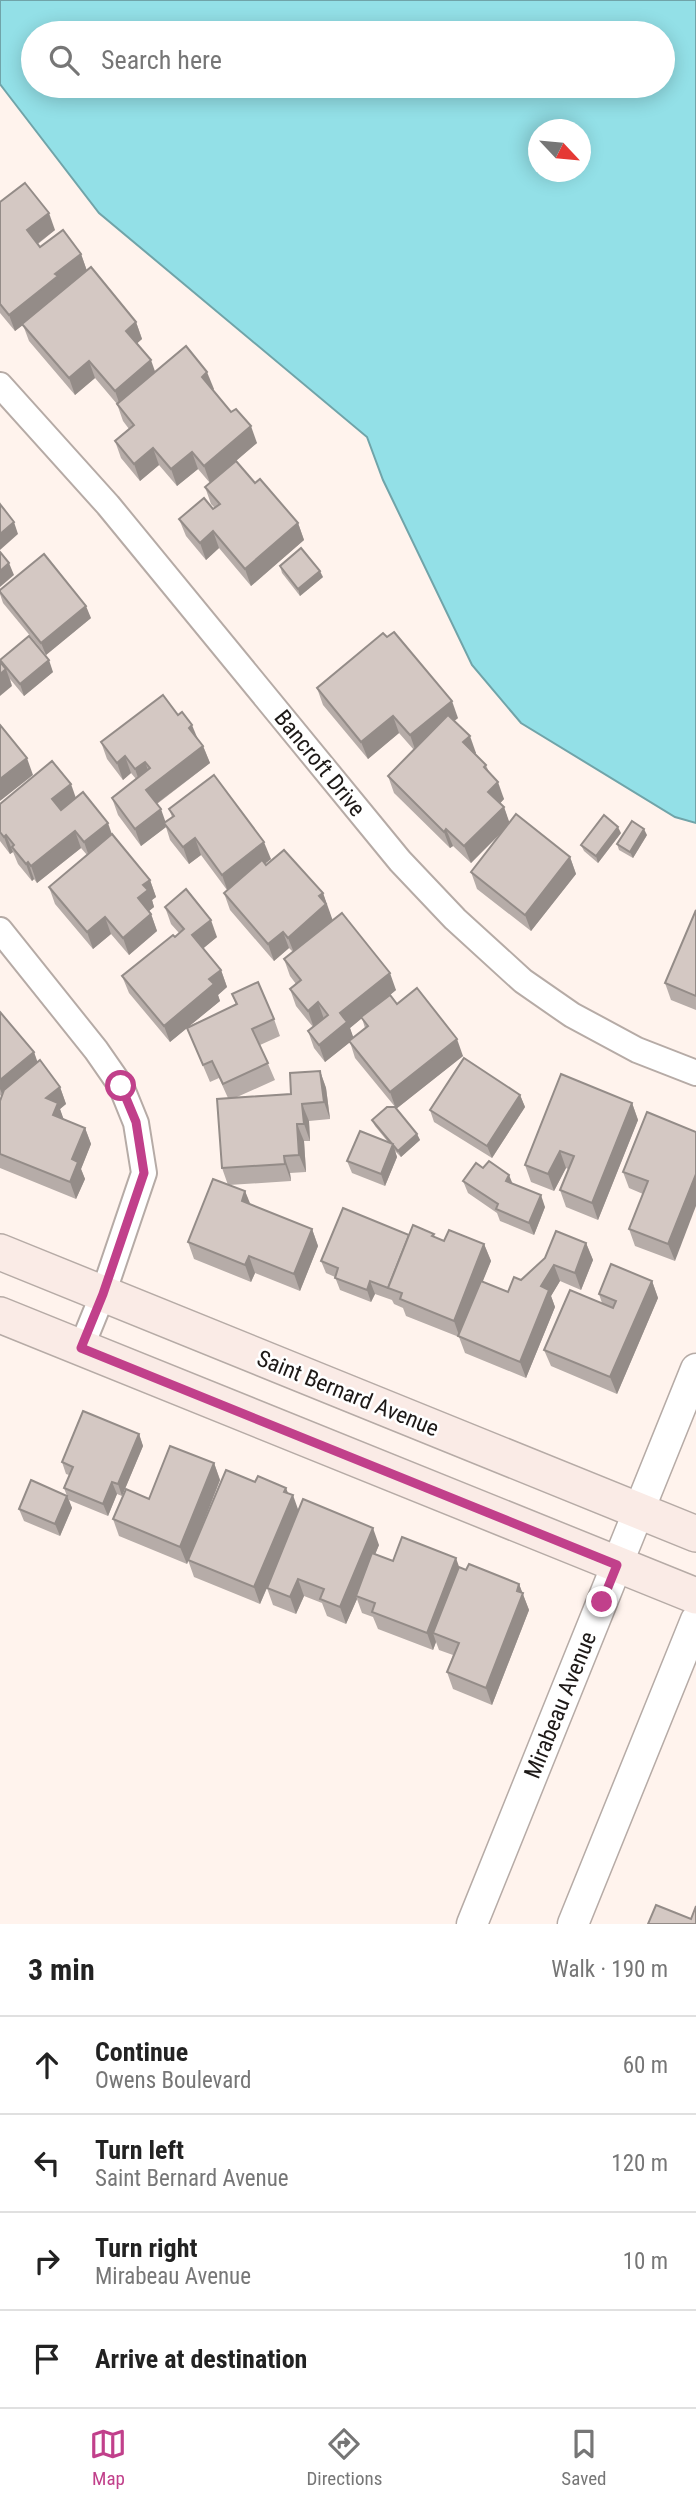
<!DOCTYPE html>
<html lang="en">
<head>
<meta charset="utf-8">
<style>
	body { margin:0; font-family:"Roboto Condensed",sans-serif; background:#f2f2f2; color:#222 }
	.compass { position:absolute; left:528px; top:119px; width:63px; height:63px; border-radius:50%; background:#fff; box-shadow:0 4px 18px #0003; rotate:116deg }
	.stop { position:absolute; width:21px; height:21px; margin:-16px; border:5px solid #c1408b; border-radius:50%; background:#fff }
	.stop.end { background:#c1408b; border-color:#fff; box-shadow:0 2px 7px #0008 }
	.list { margin:0; padding:0; list-style:none }
	h2 { display:flex; justify-content:space-between; align-items:center; height:91px; margin:0; padding:0 28px; font-size:30px }
	h2 small { font-size:23px; font-weight:400; color:#767676 }
	.list li { display:grid; grid-template-columns:46px 1fr auto; gap:21px; align-items:center; box-sizing:border-box; height:98px; padding:0 28px; border-top:2px solid #e0e0e0 }
	.list b { display:block; font-size:26px; white-space:nowrap }
	.list p { margin:0; font-size:23px; white-space:nowrap; color:#767676 }
	.list em { font-size:23px; font-style:normal; color:#767676 }
	.icon { flex:none; width:38px; height:38px; fill:none; stroke:currentColor; stroke-width:2; stroke-linecap:round; stroke-linejoin:round }
	.map { position:relative; flex:none; width:696px; height:1924px; overflow:hidden }
	.search { position:absolute; background:#fff; box-shadow:0 4px 18px #0003; left:21px; right:21px; top:21px; height:77px; display:flex; align-items:center; gap:18px; box-sizing:border-box; padding:0 24px; border-radius:38px; color:#767676; font-size:26px }
	.sheet { height:483px; background:#fff }
	nav { display:flex; justify-content:space-around; align-items:center; box-sizing:border-box; height:98px; border-top:2px solid #e0e0e0; background:#fff; font-size:19px; color:#767676 }
	nav a { display:grid; justify-items:center; gap:4px }
	nav .on { color:#c1408b }
	.map>svg:first-child { display:block }
	.water { fill:#93e0e7; stroke:#70a4a9; stroke-width:2; fill-rule:evenodd }
	.lines { fill:none; stroke-linecap:round; stroke-linejoin:round }
	.minor-casing { stroke:#b6aba6; stroke-width:28 }
	.tertiary-casing { stroke:#b6aba6; stroke-width:33 }
	.secondary-casing { stroke:#b6aba6; stroke-width:38 }
	.minor { stroke:#fff; stroke-width:24 }
	.tertiary { stroke:#fff; stroke-width:30 }
	.secondary { stroke:#faebe6; stroke-width:35 }
	.wall { fill:#b6aca8; fill-rule:evenodd }
	.shaded-wall { fill:#948c88 }
	.building { fill:#d4c8c3; stroke:#948c88; stroke-width:2 }
	.route { stroke:#c1408b; stroke-width:9 }
	.labels { text-anchor:middle; stroke-width:5; stroke-linejoin:round; paint-order:stroke }
	.street-label { font-size:23px; fill:#1d1917; stroke:#fff }
</style>
</head>
<body>
<div class="map">
<svg width="696" height="1924" viewBox="0 0 696 1924">
	<rect width="100%" height="100%" fill="#fff3ed"/>
	<path class="water" d="M0,0H696V823L675,817L521,723L472,665L383,480L367,437L99,213L6,92L0,84ZM33,33H663V86H33ZM538,130H580V172H538Z"/>
	<g class="lines">
		<defs>
			<g id="minor">
				<path d="M0,385L108,505L400,861L455,919L523,981L572,1015L637,1050L696,1073"/>
				<path d="M0,930L96,1050L121,1086L136,1123L144,1173L103,1294L81,1348"/>
			</g>
			<g id="tertiary">
				<path d="M472,1924L696,1369"/>
				<path d="M573,1924L696,1620"/>
			</g>
			<g id="secondary">
				<path d="M0,1252L696,1534"/>
				<path d="M0,1315L696,1596"/>
			</g>
		</defs>
		<use href="#minor" class="minor-casing"/>
		<use href="#tertiary" class="tertiary-casing"/>
		<use href="#secondary" class="secondary-casing"/>
		<use href="#minor" class="minor"/>
		<use href="#tertiary" class="tertiary"/>
		<use href="#secondary" class="secondary"/>
	</g>
	<g class="wall">
		<path d="M0,202L55,230L38,244L40,247L81,254L87,271L136,322L142,339L137,343L155,372L214,389L213,390L257,443L236,461L255,483L298,523L304,540L251,586L219,548L206,560L186,536L179,519L213,509L215,508L211,504L205,487L210,483L198,469L177,486L159,465L140,481L121,458L115,441L129,429L123,421L117,404L95,378L75,395L29,341L23,325L15,331L0,313Z"/>
		<path d="M280,566L323,577L300,596L282,573Z"/>
		<path d="M0,590L91,618L46,655L3,603L0,594Z"/>
		<path d="M0,662L53,672L24,696L10,679L12,686Z"/>
		<path d="M317,688L458,718L454,721L476,753L475,754L486,765L489,772L504,799L500,803L504,807L509,823L570,857L576,874L531,931L477,889L471,872L504,829L471,863L453,846L450,848L394,793L388,776L414,750L399,733L368,759L323,705Z"/>
		<path d="M197,738L203,746L210,763L157,804L165,822L172,817L169,809L271,859L265,864L266,865L323,893L332,921L396,990L390,995L397,1004L463,1056L396,1109L417,1134L420,1140L401,1157L395,1151L397,1157L385,1186L352,1173L347,1161L388,1142L375,1126L372,1120L396,1108L355,1058L350,1042L325,1062L314,1048L308,1031L313,1027L296,1006L290,989L296,984L290,976L284,959L293,952L289,948L274,961L230,910L224,893L227,890L201,855L189,864L170,840L166,827L141,846L118,815L112,798L136,779L131,773L123,780L107,759L101,742ZM362,1018L365,1028L353,1038L350,1028Z"/>
		<path d="M76,798L112,834L150,880L156,897L152,900L154,907L149,911L151,914L157,931L129,955L111,934L93,949L55,904L49,887L87,855L81,848L37,883L34,879L32,881L18,864L13,852L10,854L0,841V804Z"/>
		<path d="M621,833L598,863L584,851L581,845Z"/>
		<path d="M647,835L633,858L619,850L617,844Z"/>
		<path d="M165,907L217,937L203,948L221,970L227,987L218,995L220,1001L189,1026L236,1005L232,994L274,1019L280,1036L260,1045L275,1080L237,1097L291,1094L320,1071L326,1088L330,1119L309,1121L310,1141H304L306,1172L290,1173L291,1181L229,1185L245,1191L250,1205L312,1229L318,1246L300,1291L255,1273L251,1282L194,1259L188,1242L228,1185L222,1168L228,1098L219,1078L210,1082L187,1028L170,1042L129,993L122,976L179,933L171,924Z"/>
		<path d="M696,910V1010L671,1000L665,983Z"/>
		<path d="M0,1012L34,1052L37,1063L60,1087L66,1104L60,1109L63,1119L85,1128L91,1144L81,1169L85,1179L76,1199L0,1168V1101L2,1097L0,1095Z"/>
		<path d="M520,1095L525,1107L492,1158L434,1122L430,1110Z"/>
		<path d="M632,1103L638,1120L598,1220L566,1207L560,1190L568,1169L566,1168L554,1191L531,1182L525,1165Z"/>
		<path d="M647,1112L675,1261L635,1246L629,1229L643,1194L629,1188L623,1172Z"/>
		<path d="M483,1168L513,1184L545,1207L534,1235L500,1221L497,1213L468,1193L463,1181Z"/>
		<path d="M434,1234L435,1238L444,1241L484,1244L491,1261L482,1282L508,1292L521,1280L586,1243L593,1260L581,1290L560,1281L551,1296L555,1307L526,1378L465,1353L459,1337L406,1316L403,1308L394,1304L392,1300L375,1294L371,1302L340,1290L335,1277L326,1273L321,1261L409,1235Z"/>
		<path d="M652,1281L658,1298L617,1394L551,1366L544,1350L602,1303L599,1294Z"/>
		<path d="M139,1434L143,1446L122,1496L117,1494L108,1516L69,1500L72,1508L60,1536L24,1521L19,1509L67,1496L64,1488L69,1475L66,1474L62,1462Z"/>
		<path d="M214,1463L220,1480L187,1564L119,1536L113,1519Z"/>
		<path d="M255,1482L289,1493L298,1511L379,1545L375,1554L393,1561L459,1567L466,1570L519,1584L529,1610L492,1705L453,1689L447,1672L453,1655L439,1650L436,1642L433,1650L378,1629L373,1617L362,1613L357,1599L346,1624L327,1616L322,1603L304,1596L296,1614L273,1605L267,1588L260,1604L194,1577L188,1560Z"/>
	</g>
	<g class="shaded-wall">
		<path d="M49,213L55,230L33,247L27,230Z"/>
		<path d="M81,254L87,271L63,290L64,293L15,331L9,315L55,274Z"/>
		<path d="M136,322L142,339L132,348L126,331Z"/>
		<path d="M151,360L157,377L121,408L115,391Z"/>
		<path d="M89,361L95,378L75,395L69,378Z"/>
		<path d="M207,372L214,389L208,394L202,377Z"/>
		<path d="M251,426L257,443L210,483L204,466Z"/>
		<path d="M153,448L159,465L140,481L134,464Z"/>
		<path d="M192,452L198,469L177,486L171,469Z"/>
		<path d="M14,522L18,534L0,550V534Z"/>
		<path d="M298,523L304,540L251,586L245,569Z"/>
		<path d="M213,531L219,548L206,560L200,543Z"/>
		<path d="M9,563L14,575L0,587V571Z"/>
		<path d="M320,571L323,577L300,596L298,589Z"/>
		<path d="M86,606L91,618L46,655L41,643Z"/>
		<path d="M49,660L53,672L24,696L20,684Z"/>
		<path d="M6,669L12,686L0,696V674Z"/>
		<path d="M452,701L458,718L416,752L410,735Z"/>
		<path d="M393,716L399,733L368,759L361,742Z"/>
		<path d="M192,725L199,742L189,728Z"/>
		<path d="M470,736L476,753L469,759L463,742Z"/>
		<path d="M203,746L210,763L152,807L146,790Z"/>
		<path d="M125,756L131,773L123,780L117,763Z"/>
		<path d="M27,758L33,775L0,801V779Z"/>
		<path d="M145,762L151,778L141,786L135,769Z"/>
		<path d="M498,782L504,799L495,809L488,792Z"/>
		<path d="M71,784L77,801L58,816L52,799Z"/>
		<path d="M504,807L510,824L471,863L464,846Z"/>
		<path d="M161,809L167,826L164,823L166,827L141,846L135,829Z"/>
		<path d="M108,823L114,840L90,859L84,842Z"/>
		<path d="M618,827L621,833L598,863L596,856Z"/>
		<path d="M446,829L453,846L450,848L444,832Z"/>
		<path d="M644,829L647,835L633,858L630,852Z"/>
		<path d="M75,831L81,848L37,883L31,866Z"/>
		<path d="M6,835L13,852L10,854L4,837Z"/>
		<path d="M195,838L201,855L189,864L183,847Z"/>
		<path d="M264,842L271,859L228,892L222,875Z"/>
		<path d="M570,857L576,874L531,931L525,915Z"/>
		<path d="M28,862L34,879L32,881L26,864Z"/>
		<path d="M150,880L156,897L152,900L154,907L144,915L138,898L143,885Z"/>
		<path d="M323,893L333,921L295,955L288,938Z"/>
		<path d="M151,914L157,931L129,955L123,938Z"/>
		<path d="M105,917L111,934L93,949L87,932Z"/>
		<path d="M211,920L217,937L199,952L192,935Z"/>
		<path d="M283,932L289,948L274,961L268,944Z"/>
		<path d="M221,970L227,987L218,995L220,1001L170,1042L164,1026L209,979Z"/>
		<path d="M390,973L396,990L350,1028L354,1039L325,1062L319,1045L340,1013Z"/>
		<path d="M318,1002L324,1019L314,1028L308,1011Z"/>
		<path d="M457,1039L463,1056L396,1109L390,1092Z"/>
		<path d="M34,1052L40,1069L4,1099L0,1089V1080Z"/>
		<path d="M320,1071L326,1088L330,1119L324,1102Z"/>
		<path d="M60,1087L66,1104L60,1109L64,1120L59,1131L46,1098Z"/>
		<path d="M520,1095L525,1107L492,1158L487,1146Z"/>
		<path d="M632,1103L638,1120L598,1220L592,1203Z"/>
		<path d="M302,1104L309,1121L310,1141L304,1124Z"/>
		<path d="M297,1124L304,1141L306,1172L299,1155Z"/>
		<path d="M85,1128L91,1144L81,1169L85,1179L76,1199L70,1182L72,1159Z"/>
		<path d="M417,1134L420,1140L401,1157L398,1151Z"/>
		<path d="M393,1144L397,1157L385,1186L381,1174Z"/>
		<path d="M560,1151L566,1168L554,1191L548,1174Z"/>
		<path d="M284,1156L290,1173L291,1181L285,1164Z"/>
		<path d="M696,1174V1206L675,1261L668,1244Z"/>
		<path d="M509,1175L514,1187L506,1181Z"/>
		<path d="M245,1191L252,1208L242,1201Z"/>
		<path d="M541,1195L545,1207L534,1235L529,1223Z"/>
		<path d="M312,1229L318,1246L300,1291L294,1274Z"/>
		<path d="M586,1243L593,1260L581,1290L575,1273Z"/>
		<path d="M484,1244L491,1261L460,1338L454,1321Z"/>
		<path d="M249,1256L255,1273L251,1282L245,1265Z"/>
		<path d="M554,1265L560,1281L551,1296L555,1307L526,1378L520,1362L541,1286Z"/>
		<path d="M370,1281L375,1294L371,1302L367,1290Z"/>
		<path d="M652,1281L658,1298L617,1394L610,1377Z"/>
		<path d="M139,1434L143,1446L122,1496L118,1484Z"/>
		<path d="M214,1463L220,1480L187,1564L180,1547Z"/>
		<path d="M112,1482L117,1494L108,1516L103,1504Z"/>
		<path d="M286,1488L291,1500L293,1495L299,1512L260,1604L254,1587Z"/>
		<path d="M67,1496L72,1508L60,1536L55,1524Z"/>
		<path d="M373,1528L379,1545L358,1596H356L357,1599L346,1624L340,1607Z"/>
		<path d="M456,1558L462,1575L433,1633L436,1642L433,1650L427,1633Z"/>
		<path d="M298,1579L304,1596L296,1614L290,1597Z"/>
		<path d="M519,1584L529,1610L492,1705L486,1688Z"/>
	</g>
	<g class="building">
		<path d="M25,183L49,213L27,230L40,247L63,230L81,254L55,274L58,276L9,315L0,304V202Z"/>
		<path d="M91,267L136,322L126,331L151,360L115,391L89,361L69,378L22,324Z"/>
		<path d="M186,346L207,372L202,377L231,412L236,409L251,426L204,466L192,452L171,469L153,448L134,464L115,441L134,425L117,404Z"/>
		<path d="M236,461L255,483L260,479L298,523L245,569L213,531L200,543L179,519L204,498L213,509L220,504L205,487Z"/>
		<path d="M0,504L14,522L0,534Z"/>
		<path d="M301,548L320,571L298,589L280,566Z"/>
		<path d="M0,552L9,563L0,571Z"/>
		<path d="M44,554L86,606L41,643L0,592V590Z"/>
		<path d="M394,632L452,701L410,735L393,716L361,742L317,688L383,633L387,637Z"/>
		<path d="M29,636L49,660L20,684L0,660Z"/>
		<path d="M0,662L6,669L0,674Z"/>
		<path d="M163,695L178,715L182,712L192,725L189,728L203,746L146,790L161,809L135,829L112,798L150,768L145,762L135,769L125,756L117,763L101,742Z"/>
		<path d="M448,715L470,736L463,742L486,765L484,767L498,782L488,792L504,807L464,846L446,829L444,832L388,776Z"/>
		<path d="M0,725L27,758L0,779Z"/>
		<path d="M52,761L71,784L52,799L61,810L83,792L108,823L84,842L75,831L31,866L28,862L26,864L12,847L14,845L6,835L4,837L0,832V804Z"/>
		<path d="M214,775L264,842L222,875L195,838L183,847L164,823L174,816L169,809Z"/>
		<path d="M516,814L570,857L525,915L471,872Z"/>
		<path d="M604,815L618,827L596,856L581,845Z"/>
		<path d="M632,821L644,829L630,852L617,844Z"/>
		<path d="M112,834L150,880L143,885L148,890L138,898L151,914L123,938L105,917L87,932L49,887Z"/>
		<path d="M284,850L323,893L319,896L326,904L288,938L283,932L268,944L224,893L262,860L266,865Z"/>
		<path d="M186,889L211,920L192,935L221,970L209,979L214,984L164,1026L122,976L173,935L175,937L184,929L165,907Z"/>
		<path d="M696,910V996L665,983Z"/>
		<path d="M342,913L390,973L340,1013L347,1022L319,1045L308,1031L328,1015L318,1002L308,1011L290,989L301,980L284,959Z"/>
		<path d="M258,982L274,1019L252,1029L268,1063L223,1084L212,1061L203,1065L187,1028L237,1004L232,994Z"/>
		<path d="M417,988L457,1039L390,1092L349,1041L368,1026L361,1017L390,995L397,1004Z"/>
		<path d="M0,1012L34,1052L0,1080Z"/>
		<path d="M464,1058L520,1095L487,1146L430,1110Z"/>
		<path d="M40,1060L60,1087L46,1098L58,1103L53,1115L85,1128L72,1159L78,1162L70,1182L0,1154V1101L4,1090Z"/>
		<path d="M320,1071L324,1102L302,1104L304,1124H297L299,1155L284,1156L285,1164L222,1168L217,1099L291,1094L290,1073Z"/>
		<path d="M561,1074L632,1103L592,1203L560,1190L574,1156L560,1151L548,1174L525,1165Z"/>
		<path d="M387,1107H395L417,1134L398,1151L372,1120Z"/>
		<path d="M647,1112L696,1132V1174L668,1244L629,1229L648,1181L623,1172Z"/>
		<path d="M360,1131L393,1144L381,1174L347,1161Z"/>
		<path d="M489,1161L509,1175L506,1181L541,1195L529,1223L496,1209L498,1204L463,1181L476,1163L483,1168Z"/>
		<path d="M213,1179L245,1191L242,1201L312,1229L294,1274L249,1256L245,1265L188,1242Z"/>
		<path d="M343,1208L409,1235L388,1288L370,1281L367,1290L335,1278L338,1268L321,1261Z"/>
		<path d="M413,1225L434,1234L432,1236L444,1241L449,1230L484,1244L454,1321L400,1299L402,1293L388,1288Z"/>
		<path d="M556,1231L586,1243L575,1273L554,1265L541,1286L549,1290L520,1362L458,1336L481,1281L508,1292L514,1277L521,1280L545,1258Z"/>
		<path d="M611,1264L652,1281L610,1377L544,1350L570,1290L613,1308L616,1301L599,1294Z"/>
		<path d="M83,1411L139,1434L118,1484L112,1482L103,1504L64,1488L73,1467L62,1462Z"/>
		<path d="M170,1446L214,1463L180,1547L113,1519L126,1489L149,1499Z"/>
		<path d="M226,1470L255,1482L258,1476L286,1488L284,1492L293,1495L254,1587L188,1560Z"/>
		<path d="M31,1480L67,1496L55,1524L19,1509Z"/>
		<path d="M303,1499L373,1528L340,1607L320,1599L324,1589L298,1579L290,1597L267,1588Z"/>
		<path d="M402,1537L456,1558L427,1633L372,1612L375,1603L356,1596L372,1553L393,1561Z"/>
		<path d="M469,1564L519,1584L517,1591L523,1593L486,1688L447,1672L459,1643L433,1633L459,1567L466,1570Z"/>
		<path d="M656,1905L691,1919L696,1906V1924H648Z"/>
	</g>
	<g class="lines">
		<path class="route" d="M121,1086L136,1122L144,1173L103,1294L81,1348L617,1565L602,1602"/>
	</g>
	<g class="labels">
		<g class="street-label">
			<text transform="translate(320 763) rotate(51)" y="8">Bancroft Drive</text>
			<text transform="translate(348 1393) rotate(22)" y="8">Saint Bernard Avenue</text>
			<text transform="translate(560 1705) rotate(-68)" y="8">Mirabeau Avenue</text>
		</g>
	</g>
</svg>
<svg class="compass" viewBox="-18 -18 36 36"><path d="M0-13l5 13h-10z" fill="#e53935"/><path d="M0 13l5-13h-10z" fill="#767676"/></svg>
<div class="stop" style="left:121px;top:1086px"></div>
<div class="stop end" style="left:602px;top:1602px"></div>
<div class="search"><svg class="icon" aria-label="search" viewBox="0 0 24 24"><circle cx="10" cy="10" r="6"/><path d="M15 15l6 6"/></svg>Search here</div>
</div>
<section class="sheet">
<h2>3 min<small>Walk · 190 m</small></h2>
<ul class="list">
<li><svg class="icon" aria-label="ahead" viewBox="0 0 24 24"><path d="M12 20V5M6 11l6-6 6 6"/></svg><div><b>Continue</b><p>Owens Boulevard</p></div><em>60 m</em></li>
<li><svg class="icon" aria-label="left" viewBox="0 0 24 24"><path d="M17 20v-9H6M10 6l-5 5 5 5"/></svg><div><b>Turn left</b><p>Saint Bernard Avenue</p></div><em>120 m</em></li>
<li><svg class="icon" aria-label="right" viewBox="0 0 24 24"><path d="M7 20v-9h11M14 6l5 5-5 5"/></svg><div><b>Turn right</b><p>Mirabeau Avenue</p></div><em>10 m</em></li>
<li><svg class="icon" aria-label="arrive" viewBox="0 0 24 24"><path d="M6 21V4h12l-3 4 3 4H6"/></svg><div><b>Arrive at destination</b></div></li>
</ul>
</section>
<nav>
<a class="on"><svg class="icon" aria-label="map" viewBox="0 0 24 24"><path d="M3 6l6-2 6 2 6-2v14l-6 2-6-2-6 2zM9 4v14M15 6v14"/></svg>Map</a>
<a><svg class="icon" aria-label="directions" viewBox="0 0 24 24"><path d="M12 3l9 9-9 9-9-9zM9 14v-3h6M13 9l2 2-2 2"/></svg>Directions</a>
<a><svg class="icon" aria-label="saved" viewBox="0 0 24 24"><path d="M7 4h10v16l-5-4-5 4z"/></svg>Saved</a>
</nav>
</body>
</html>
